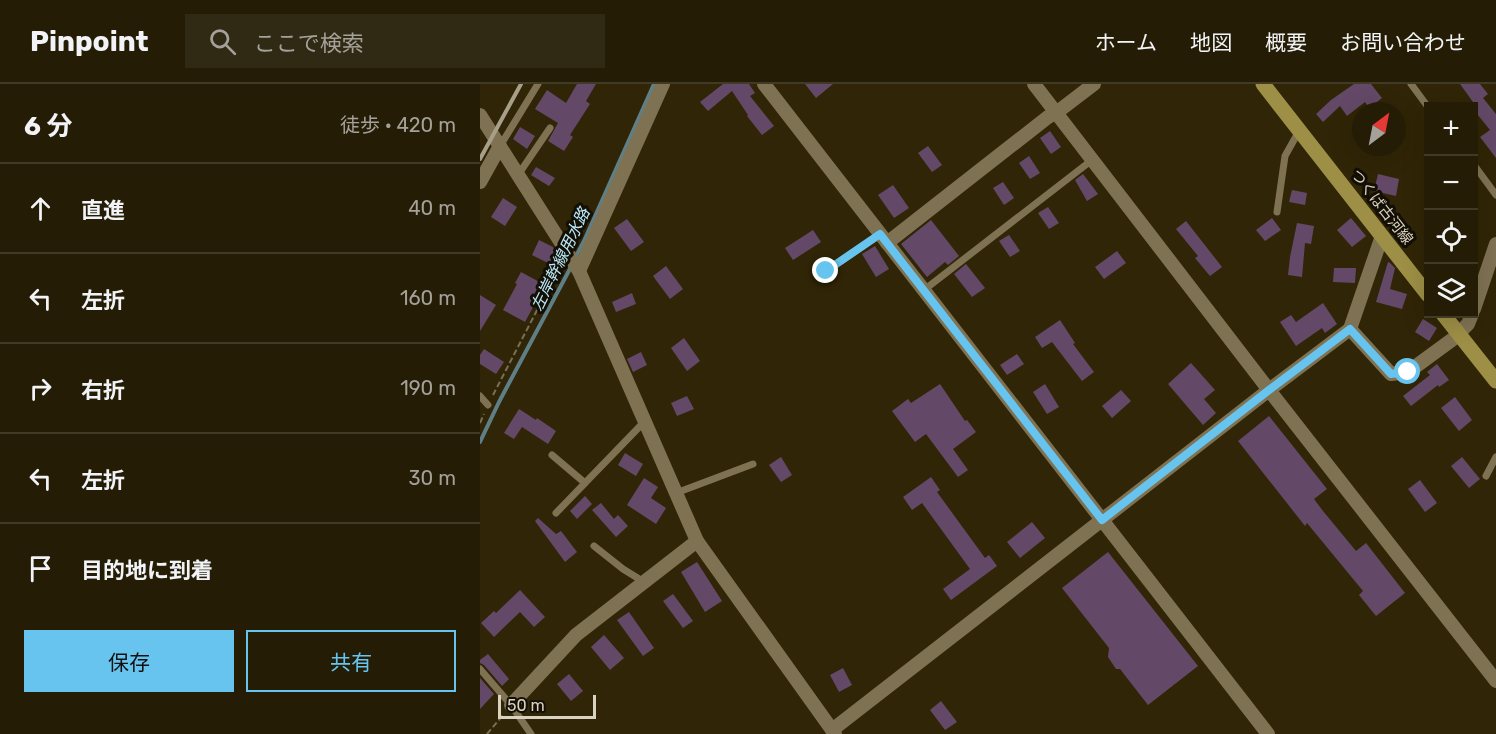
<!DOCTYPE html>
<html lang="ja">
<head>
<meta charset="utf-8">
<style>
	body { margin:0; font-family:Rubik,"Noto Sans JP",sans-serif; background:#302913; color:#f1f3f6 }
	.controls { position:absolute; right:18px; top:18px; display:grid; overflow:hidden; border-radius:0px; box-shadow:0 6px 24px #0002 }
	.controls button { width:54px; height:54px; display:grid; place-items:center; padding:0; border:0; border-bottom:2px solid #413a26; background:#241c04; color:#f1f3f6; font:30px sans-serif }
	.compass { position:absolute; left:872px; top:18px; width:54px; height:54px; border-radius:50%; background:#241c04; box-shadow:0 6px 24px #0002; rotate:32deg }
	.scale { position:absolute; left:18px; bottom:15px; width:98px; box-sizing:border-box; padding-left:6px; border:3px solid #d9d2c1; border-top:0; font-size:16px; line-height:21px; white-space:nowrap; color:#d9d2c1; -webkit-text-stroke:4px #140f04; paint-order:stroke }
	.stop { position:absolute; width:18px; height:18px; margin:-14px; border:4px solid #67c4ef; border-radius:50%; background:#fff }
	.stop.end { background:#67c4ef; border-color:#fff; box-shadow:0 2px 6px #0008 }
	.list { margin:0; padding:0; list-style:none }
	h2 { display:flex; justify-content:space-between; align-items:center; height:78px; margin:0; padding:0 24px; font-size:26px }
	h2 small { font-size:20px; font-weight:400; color:#a3a19a }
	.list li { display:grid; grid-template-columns:39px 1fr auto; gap:18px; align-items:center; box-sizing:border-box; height:90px; padding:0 24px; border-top:2px solid #413a26 }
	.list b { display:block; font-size:22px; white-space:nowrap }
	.list em { font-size:20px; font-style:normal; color:#a3a19a }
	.actions { display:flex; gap:12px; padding:18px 24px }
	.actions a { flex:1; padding:14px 0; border:2px solid #67c4ef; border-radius:0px; text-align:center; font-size:21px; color:#67c4ef }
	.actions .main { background:#67c4ef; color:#111 }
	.icon { flex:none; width:33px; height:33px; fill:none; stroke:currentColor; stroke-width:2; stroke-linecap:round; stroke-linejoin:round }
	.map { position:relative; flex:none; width:1016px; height:650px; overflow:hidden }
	header { display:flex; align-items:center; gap:36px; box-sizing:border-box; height:84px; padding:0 30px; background:#241c04; border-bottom:2px solid #413a26 }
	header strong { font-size:28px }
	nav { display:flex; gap:33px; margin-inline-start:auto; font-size:21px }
	.search { width:420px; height:54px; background:#302913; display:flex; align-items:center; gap:15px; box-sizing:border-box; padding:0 21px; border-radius:0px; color:#a3a19a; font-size:22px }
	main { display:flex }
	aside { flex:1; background:#241c04 }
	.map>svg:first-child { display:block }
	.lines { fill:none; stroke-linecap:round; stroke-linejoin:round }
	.stream { stroke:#5f7f86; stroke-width:4 }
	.building { fill:#634967 }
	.path { stroke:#796f56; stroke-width:2; stroke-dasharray:6 3; stroke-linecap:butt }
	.lane { stroke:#7f7253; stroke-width:7 }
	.street { stroke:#7f7253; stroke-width:14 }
	.primary { stroke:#9d8f45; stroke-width:15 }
	.rail { stroke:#a79f8a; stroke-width:4 }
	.route { stroke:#67c4ef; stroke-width:8 }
	.labels { text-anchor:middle; stroke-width:6; stroke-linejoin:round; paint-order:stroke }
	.street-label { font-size:15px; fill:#d9d2c1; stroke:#140f04 }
	.water-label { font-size:16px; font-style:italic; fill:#bceafc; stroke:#140f04 }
</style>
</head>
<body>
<header>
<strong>Pinpoint</strong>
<div class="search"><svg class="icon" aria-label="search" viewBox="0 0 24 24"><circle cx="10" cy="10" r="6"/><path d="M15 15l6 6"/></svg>ここで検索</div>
<nav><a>ホーム</a><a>地図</a><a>概要</a><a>お問い合わせ</a></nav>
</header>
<main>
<aside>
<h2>6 分<small>徒歩 · 420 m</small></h2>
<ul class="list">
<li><svg class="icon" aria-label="ahead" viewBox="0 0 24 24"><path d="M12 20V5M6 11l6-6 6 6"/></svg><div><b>直進</b></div><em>40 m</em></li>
<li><svg class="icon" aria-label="left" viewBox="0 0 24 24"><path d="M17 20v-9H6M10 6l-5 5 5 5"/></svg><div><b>左折</b></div><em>160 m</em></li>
<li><svg class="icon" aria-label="right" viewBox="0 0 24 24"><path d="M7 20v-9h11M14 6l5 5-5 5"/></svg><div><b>右折</b></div><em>190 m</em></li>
<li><svg class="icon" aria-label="left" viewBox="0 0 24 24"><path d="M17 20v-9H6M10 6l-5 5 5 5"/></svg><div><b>左折</b></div><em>30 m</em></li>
<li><svg class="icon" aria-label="arrive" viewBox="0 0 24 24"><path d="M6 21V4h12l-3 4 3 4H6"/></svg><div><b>目的地に到着</b></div></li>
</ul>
<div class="actions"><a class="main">保存</a><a>共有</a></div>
</aside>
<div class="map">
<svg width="1016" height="650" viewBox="0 0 1016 650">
	<rect width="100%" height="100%" fill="#302506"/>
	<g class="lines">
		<g class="stream">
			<path d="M95,174L104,157L174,0"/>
			<path d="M0,358L19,318L92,181"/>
		</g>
	</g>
	<g class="building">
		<path d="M97,0H116L106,17L110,20L90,51L93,53L84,67L68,57L78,39L55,25L67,6L86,19Z"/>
		<path d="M243,0H269L275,9L270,12L294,42L282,51L267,32L268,31L252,7L228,27L220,18Z"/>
		<path d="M325,0H353L336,14Z"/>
		<path d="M874,0H891L902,14L889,24L885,18L867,32L860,22L843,38L836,30L851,16Z"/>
		<path d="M980,0H1000L1008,10L1003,14L1016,30V74L1000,53L1010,46L993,25V18Z"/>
		<path d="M40,43L55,52L47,65L33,55Z"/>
		<path d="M570,47L581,63L571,70L560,54Z"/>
		<path d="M448,62L462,81L452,88L438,69Z"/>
		<path d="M549,72L560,89L550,95L539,79Z"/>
		<path d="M56,83L75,94L69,102L51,91Z"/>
		<path d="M603,90L618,110L607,117L595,96Z"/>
		<path d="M898,90L919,95L916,112L894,107Z"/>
		<path d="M523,98L534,114L524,121L513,104Z"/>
		<path d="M413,101L429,124L414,134L398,111Z"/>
		<path d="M812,106L827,109L825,121L809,118Z"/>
		<path d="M23,114L37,123L25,142L11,133Z"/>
		<path d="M568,123L579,139L569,145L558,129Z"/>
		<path d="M792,134L801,146L785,157L776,146Z"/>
		<path d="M871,134L886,152L872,163L857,146Z"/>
		<path d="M147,135L164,158L151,167L134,144Z"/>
		<path d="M451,136L479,172L468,181L465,178L447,193L421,160Z"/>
		<path d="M706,137L742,183L730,192L715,174L718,172L696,145Z"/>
		<path d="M817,139L834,142L831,160L825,159L822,193L808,191L810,173Z"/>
		<path d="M333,146L341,158L313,176L305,164Z"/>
		<path d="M529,151L540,167L530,173L519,157Z"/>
		<path d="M59,156L73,163L79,172L74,182L52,171Z"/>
		<path d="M395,162L409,185L396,193L382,170Z"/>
		<path d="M637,167L646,179L624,195L615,183Z"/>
		<path d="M908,178L910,179L915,184L910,205L927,210L922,225L896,218Z"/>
		<path d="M486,180L505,204L492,213L474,190Z"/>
		<path d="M186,182L203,205L190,215L173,192Z"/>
		<path d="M854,184H876L875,199L853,198Z"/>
		<path d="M41,188L65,201L45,238L23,226L37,200L35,199Z"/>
		<path d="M152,209L156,220L136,228L132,218Z"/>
		<path d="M0,211L16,221L0,247Z"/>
		<path d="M843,219L857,240L845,249L842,244L816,262L800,238L811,231L816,238Z"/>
		<path d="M943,235L957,244L949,257L935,248Z"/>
		<path d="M580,236L595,259L593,260L614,288L602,297L572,258L562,264L555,253Z"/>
		<path d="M204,254L220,277L207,287L191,264Z"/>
		<path d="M4,265L24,278L16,290L0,280V271Z"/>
		<path d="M161,268L167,281L153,288L147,275Z"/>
		<path d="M537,270L544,280L527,291L520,281Z"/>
		<path d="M711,279L735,306L724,315L736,329L723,341L688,300Z"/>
		<path d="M957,280L969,296L959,303L958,301L931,322L923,312L950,291L947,288Z"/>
		<path d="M460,300L485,337L487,336L496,348L473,365L488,386L478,393L446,350L435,358L412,327L428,315L431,319Z"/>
		<path d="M565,300L579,323L567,330L553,308Z"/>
		<path d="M641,306L651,317L632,334L622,322Z"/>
		<path d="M207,312L214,325L197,332L191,319Z"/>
		<path d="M975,313L992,336L979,347L961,324Z"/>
		<path d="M39,325L56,336L57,334L76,347L68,360L42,343L34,355L24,349Z"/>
		<path d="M789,332L847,405L834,415L843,427L876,467L886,459L925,509L896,532L879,511L883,507L827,439L825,442L758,357Z"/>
		<path d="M145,369L163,380L156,392L138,381Z"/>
		<path d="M301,373L312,391L301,398L289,381Z"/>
		<path d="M982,373L1000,395L989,404L971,382Z"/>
		<path d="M451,393L460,406L457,408L505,474L509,471L517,482L471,516L463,505L490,485L442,419L432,426L423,413Z"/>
		<path d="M164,394L178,403L171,414L186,424L176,440L147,421Z"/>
		<path d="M940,396L957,419L945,428L928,405Z"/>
		<path d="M105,412L112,420L97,435L90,427Z"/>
		<path d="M121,419L134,435L138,431L148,442L136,453L112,426Z"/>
		<path d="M58,434L76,450L81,447L97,468L85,478L55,437Z"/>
		<path d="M552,438L565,454L540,474L527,458Z"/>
		<path d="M628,468L718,582L668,621L640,585H636L628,573L629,564L582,504Z"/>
		<path d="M217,478L242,517L225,528L201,488Z"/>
		<path d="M40,506L65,533L54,543L40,528L14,553L1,539L14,527L16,529Z"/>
		<path d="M193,510L213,537L203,544L183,517Z"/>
		<path d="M149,528L174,564L163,572L137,536Z"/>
		<path d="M124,551L144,574L130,586L111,563Z"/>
		<path d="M8,570L29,595L22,602L4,581L0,579V576Z"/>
		<path d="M363,584L372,601L359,608L350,591Z"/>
		<path d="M89,590L103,607L91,617L77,600Z"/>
		<path d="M0,594L14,610L0,625Z"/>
		<path d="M461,617L477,638L465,646L450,626Z"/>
	</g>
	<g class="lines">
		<g class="path">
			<path d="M13,311L81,180"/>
			<path d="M0,339L4,330"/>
			<path d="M7,650L23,631"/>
		</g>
		<g class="lane">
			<path d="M931,0L948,23"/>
			<path d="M20,62L58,0"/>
			<path d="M994,81L1016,111"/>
			<path d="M38,91L70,44"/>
			<path d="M797,128L805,72L819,47"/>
			<path d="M346,187L401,150"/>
			<path d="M444,206L612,76"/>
			<path d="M0,312L8,321"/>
			<path d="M72,371L105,399"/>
			<path d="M1006,392L1016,373"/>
			<path d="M196,409L273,380"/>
			<path d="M76,429L165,337"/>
			<path d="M114,462L143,485L164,498"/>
			<path d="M0,585L31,621L51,650"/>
		</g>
		<g class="street">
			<path d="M284,0L788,650"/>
			<path d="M554,0L789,306L1016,597"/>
			<path d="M0,31L99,187L217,457L355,650"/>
			<path d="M0,98L20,62"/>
			<path d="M407,159L568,33L576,29L614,0"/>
			<path d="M99,187L183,0"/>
			<path d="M994,225L1016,160"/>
			<path d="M870,245L911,290L928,288L973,255L988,240L992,230"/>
			<path d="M31,621L96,551L217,457"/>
			<path d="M352,646L789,306L870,245L902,152"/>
		</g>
		<g class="primary">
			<path d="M783,0L948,211"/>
			<path d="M963,230L1016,297"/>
		</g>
		<path class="rail" d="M0,75L41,0"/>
	</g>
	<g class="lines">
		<path class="route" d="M346,187L400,150L622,436L789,306L870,245L911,290L928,288"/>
	</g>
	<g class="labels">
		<g class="street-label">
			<text transform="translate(902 123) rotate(52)" y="5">つくば古河線</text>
		</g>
		<g class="water-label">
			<text transform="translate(80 175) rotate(-64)" y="6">左岸幹線用水路</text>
		</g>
	</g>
</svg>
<div class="controls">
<button>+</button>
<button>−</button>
<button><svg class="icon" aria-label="locate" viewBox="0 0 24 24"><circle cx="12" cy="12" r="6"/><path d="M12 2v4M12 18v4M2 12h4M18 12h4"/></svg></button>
<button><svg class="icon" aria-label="layers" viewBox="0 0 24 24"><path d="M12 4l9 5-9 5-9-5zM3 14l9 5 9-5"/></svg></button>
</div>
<svg class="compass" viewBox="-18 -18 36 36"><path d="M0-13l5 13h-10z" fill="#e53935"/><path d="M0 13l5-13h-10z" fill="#a3a19a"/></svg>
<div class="scale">50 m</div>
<div class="stop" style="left:928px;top:288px"></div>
<div class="stop end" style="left:346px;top:187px"></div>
</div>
</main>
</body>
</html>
